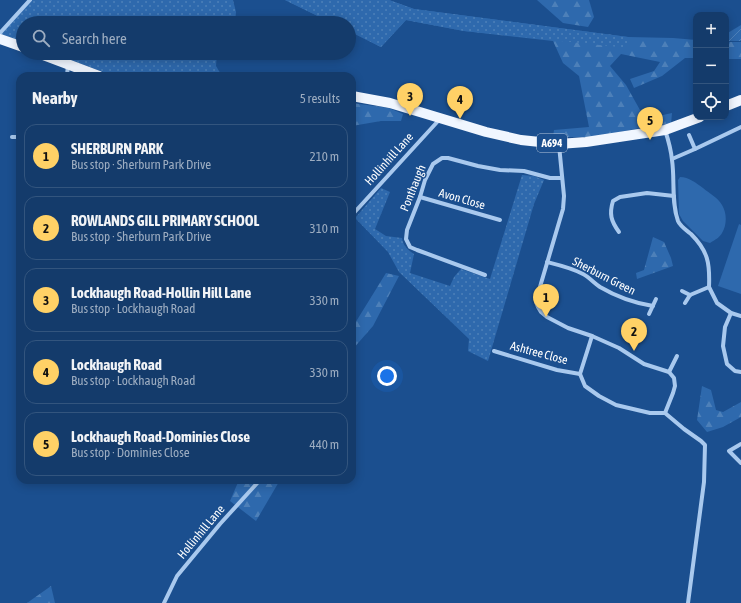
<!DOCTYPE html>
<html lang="en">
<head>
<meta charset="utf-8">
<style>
	body { margin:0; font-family:"Asap Condensed",sans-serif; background:#214673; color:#f1f3f6 }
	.controls { position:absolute; right:12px; top:12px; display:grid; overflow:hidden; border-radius:8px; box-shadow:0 2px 10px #0003 }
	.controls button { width:36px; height:36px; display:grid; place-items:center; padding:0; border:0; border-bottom:1px solid #33557e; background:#143b6b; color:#f1f3f6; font:20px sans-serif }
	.you { position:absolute; left:387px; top:376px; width:14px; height:14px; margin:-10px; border:3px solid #fff; border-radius:50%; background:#1a73e8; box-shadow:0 0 0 6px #1a73e833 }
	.badge { display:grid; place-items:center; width:26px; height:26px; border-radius:50%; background:#ffd166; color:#111; font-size:13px; font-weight:700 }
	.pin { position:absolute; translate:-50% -33px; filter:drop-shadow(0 1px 2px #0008) }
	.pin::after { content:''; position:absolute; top:21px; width:14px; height:12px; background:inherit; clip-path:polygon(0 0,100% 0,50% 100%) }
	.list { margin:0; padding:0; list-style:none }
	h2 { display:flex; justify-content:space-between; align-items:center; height:52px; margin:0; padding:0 16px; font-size:17px }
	h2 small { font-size:13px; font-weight:400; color:#9dadc1 }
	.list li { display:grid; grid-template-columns:26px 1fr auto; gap:12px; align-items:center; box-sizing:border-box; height:64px; margin:0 8px 8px; padding:0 8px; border:1px solid #33557e; border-radius:12px }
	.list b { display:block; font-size:15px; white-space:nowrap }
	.list p { margin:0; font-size:13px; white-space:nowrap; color:#9dadc1 }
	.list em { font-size:13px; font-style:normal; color:#9dadc1 }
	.icon { flex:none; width:22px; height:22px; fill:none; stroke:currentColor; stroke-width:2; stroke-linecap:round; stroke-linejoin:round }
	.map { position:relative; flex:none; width:741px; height:603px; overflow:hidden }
	.search { position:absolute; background:#143b6b; box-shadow:0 2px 10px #0003; left:16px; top:16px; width:340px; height:44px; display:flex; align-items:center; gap:10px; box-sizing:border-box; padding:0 14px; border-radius:22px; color:#9dadc1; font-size:15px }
	.panel { position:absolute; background:#143b6b; box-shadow:0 2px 10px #0003; left:16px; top:72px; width:340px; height:412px; border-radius:12px }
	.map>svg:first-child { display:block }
	.grass { fill:#2e69ad }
	.forest { fill:url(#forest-firs) }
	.park { fill:url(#park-dots) }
	.garden { fill:url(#garden-furrows) }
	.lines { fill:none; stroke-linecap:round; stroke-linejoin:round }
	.street { stroke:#a9c9ee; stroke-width:4 }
	.primary { stroke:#f0f6ff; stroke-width:10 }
	.labels { text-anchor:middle; stroke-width:3; stroke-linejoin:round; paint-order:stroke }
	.shield { fill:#1b4f8f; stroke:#bbcadd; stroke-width:1 }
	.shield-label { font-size:11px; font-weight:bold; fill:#fff }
	.street-label { font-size:12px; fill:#fff; stroke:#1b4f8f }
</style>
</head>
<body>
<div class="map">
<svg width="741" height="603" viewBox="0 0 741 603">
	<defs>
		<pattern id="forest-firs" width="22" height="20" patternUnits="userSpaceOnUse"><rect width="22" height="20" fill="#2e69ad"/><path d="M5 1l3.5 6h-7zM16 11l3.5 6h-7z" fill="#4d80b9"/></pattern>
		<pattern id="park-dots" width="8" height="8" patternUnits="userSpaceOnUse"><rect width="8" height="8" fill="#2e69ad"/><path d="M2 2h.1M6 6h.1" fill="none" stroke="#4d80b9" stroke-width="1.8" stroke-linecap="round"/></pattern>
		<pattern id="garden-furrows" width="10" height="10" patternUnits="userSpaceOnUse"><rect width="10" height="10" fill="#2e69ad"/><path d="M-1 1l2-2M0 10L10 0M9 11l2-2" fill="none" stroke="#4d80b9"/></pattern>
	</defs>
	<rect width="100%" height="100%" fill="#1b4f8f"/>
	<g class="grass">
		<path d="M680,177C689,177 696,183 703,188C709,193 718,198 722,205C727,213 727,225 722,233C720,237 715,240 710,243L703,241L683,221L679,214L678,180Z"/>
		<path d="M739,224L741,225V294L718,286Z"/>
	</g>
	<g class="forest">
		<path d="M285,0H389L414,9L628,37L673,38L696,40V58H685L662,76L634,88L630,79L654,71L660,62L621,54L610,66L626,85L645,119L672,113L671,124L645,127L594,137H553L554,130L589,127L579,76L563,63L553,41L464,31L406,20L381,47L349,31V23H332Z"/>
		<path d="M537,0H589L594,17L588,27L563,23Z"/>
		<rect x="726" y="42" width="15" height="17"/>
		<path d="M352,103L389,108L403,114L401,121H381L352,126Z"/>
		<path d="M653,237L664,242L671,258L673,266L637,279L636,273L644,270Z"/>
		<path d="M386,273L399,276L373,326L352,350V328L370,299Z"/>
		<path d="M702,386L711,390L716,410L723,412L741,402V417L723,427L707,432L697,420Z"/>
		<path d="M239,480H280L256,521L230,501Z"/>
		<path d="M51,586L55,603H27Z"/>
	</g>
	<g class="park">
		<path d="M30,0H233L236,12L235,23H23V42L0,34Z"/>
		<path d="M285,0H389L414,9L628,37V48L464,31L406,20L381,47L349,31V23H332Z"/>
		<path d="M52,53H217L216,66L222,76H114Z"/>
		<path d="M522,175L534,176L544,180L534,204L488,361L468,351L469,339L399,272L388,252L355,218L381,188L390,192L375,229L386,236L402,238C403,246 408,250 414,254L410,273L450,286L454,277L461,269L490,279Z"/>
	</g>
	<path class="garden" d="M741,25V41H726V34Z"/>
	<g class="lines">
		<g class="street">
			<path d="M0,33L30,0"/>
			<path d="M67,76L68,64"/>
			<path d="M665,130C668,139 671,150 672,160C675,180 671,201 678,221C680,226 686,230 691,234C708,251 710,263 709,287"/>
			<path d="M689,135L695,149L741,127"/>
			<path d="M12,137H20"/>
			<path d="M559,145L564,196L563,209L537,297L536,302L538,307L541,312L547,317L568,328L592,336L580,374L585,386L599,396L616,405L650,413H665"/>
			<path d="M672,159L695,149"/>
			<path d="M420,197L500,220"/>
			<path d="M352,215L439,120"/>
			<path d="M352,224L354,244L352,250"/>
			<path d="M619,232C611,221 609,214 613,201L620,197L647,193L674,196"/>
			<path d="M547,262C559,265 572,268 583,274C589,277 594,283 600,287C617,297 634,303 653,306"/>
			<path d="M485,275L417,250L410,247L406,239L407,230L420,197L425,180L433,164L442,158H448L478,166L500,170L524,171L550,178H562"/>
			<path d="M682,291L690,295"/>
			<path d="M685,303L690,295L709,287L717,303L731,313L741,316"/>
			<path d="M731,313L725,327L723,346L727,364L735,371L741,372"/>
			<path d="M649,314L656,299"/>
			<path d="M592,336L619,348L644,364L669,372L674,378L675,386L673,393L665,413"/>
			<path d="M494,351L557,370L580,374"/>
			<path d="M669,372L677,356"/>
			<path d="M665,413L684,429L701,441L705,445L704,482L688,603"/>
			<path d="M741,444L729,451L741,463"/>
			<path d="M164,603L177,576L220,524L260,480"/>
		</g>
		<g class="primary">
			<path d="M0,39L23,47"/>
			<path d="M38,53L99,76"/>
			<path d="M352,96L390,103L486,132L521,140L559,144L586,142L665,130L700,117"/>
			<path d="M726,106L741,100"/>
		</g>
	</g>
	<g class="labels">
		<rect class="shield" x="537" y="134" width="30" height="18" rx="3"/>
		<g class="shield-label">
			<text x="552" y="147">A694</text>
		</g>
		<g class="street-label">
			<text transform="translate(389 159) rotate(-48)" y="4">Hollinhill Lane</text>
			<text transform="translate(413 188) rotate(-68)" y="4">Ponthaugh</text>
			<text transform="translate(462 199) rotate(16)" y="4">Avon Close</text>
			<text transform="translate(604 276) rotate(27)" y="4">Sherburn Green</text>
			<text transform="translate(539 353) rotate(15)" y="4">Ashtree Close</text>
			<text transform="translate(201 532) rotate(-50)" y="4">Hollinhill Lane</text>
		</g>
	</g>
</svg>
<div class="controls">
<button>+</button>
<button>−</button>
<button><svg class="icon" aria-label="locate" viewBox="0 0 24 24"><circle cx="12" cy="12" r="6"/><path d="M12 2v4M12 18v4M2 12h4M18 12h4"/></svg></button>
</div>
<div class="you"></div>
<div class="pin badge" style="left:546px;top:317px">1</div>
<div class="pin badge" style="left:634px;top:351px">2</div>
<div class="pin badge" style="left:410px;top:116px">3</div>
<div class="pin badge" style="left:460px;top:119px">4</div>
<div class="pin badge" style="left:650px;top:140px">5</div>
<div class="search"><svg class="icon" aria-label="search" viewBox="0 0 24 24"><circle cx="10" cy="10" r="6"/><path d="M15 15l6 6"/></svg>Search here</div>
<section class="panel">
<h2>Nearby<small>5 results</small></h2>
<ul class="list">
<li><span class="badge">1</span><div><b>SHERBURN PARK</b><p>Bus stop · Sherburn Park Drive</p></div><em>210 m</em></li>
<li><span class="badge">2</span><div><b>ROWLANDS GILL PRIMARY SCHOOL</b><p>Bus stop · Sherburn Park Drive</p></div><em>310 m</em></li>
<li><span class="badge">3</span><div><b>Lockhaugh Road-Hollin Hill Lane</b><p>Bus stop · Lockhaugh Road</p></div><em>330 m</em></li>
<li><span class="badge">4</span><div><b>Lockhaugh Road</b><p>Bus stop · Lockhaugh Road</p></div><em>330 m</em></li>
<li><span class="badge">5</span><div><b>Lockhaugh Road-Dominies Close</b><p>Bus stop · Dominies Close</p></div><em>440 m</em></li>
</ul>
</section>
</div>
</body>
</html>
